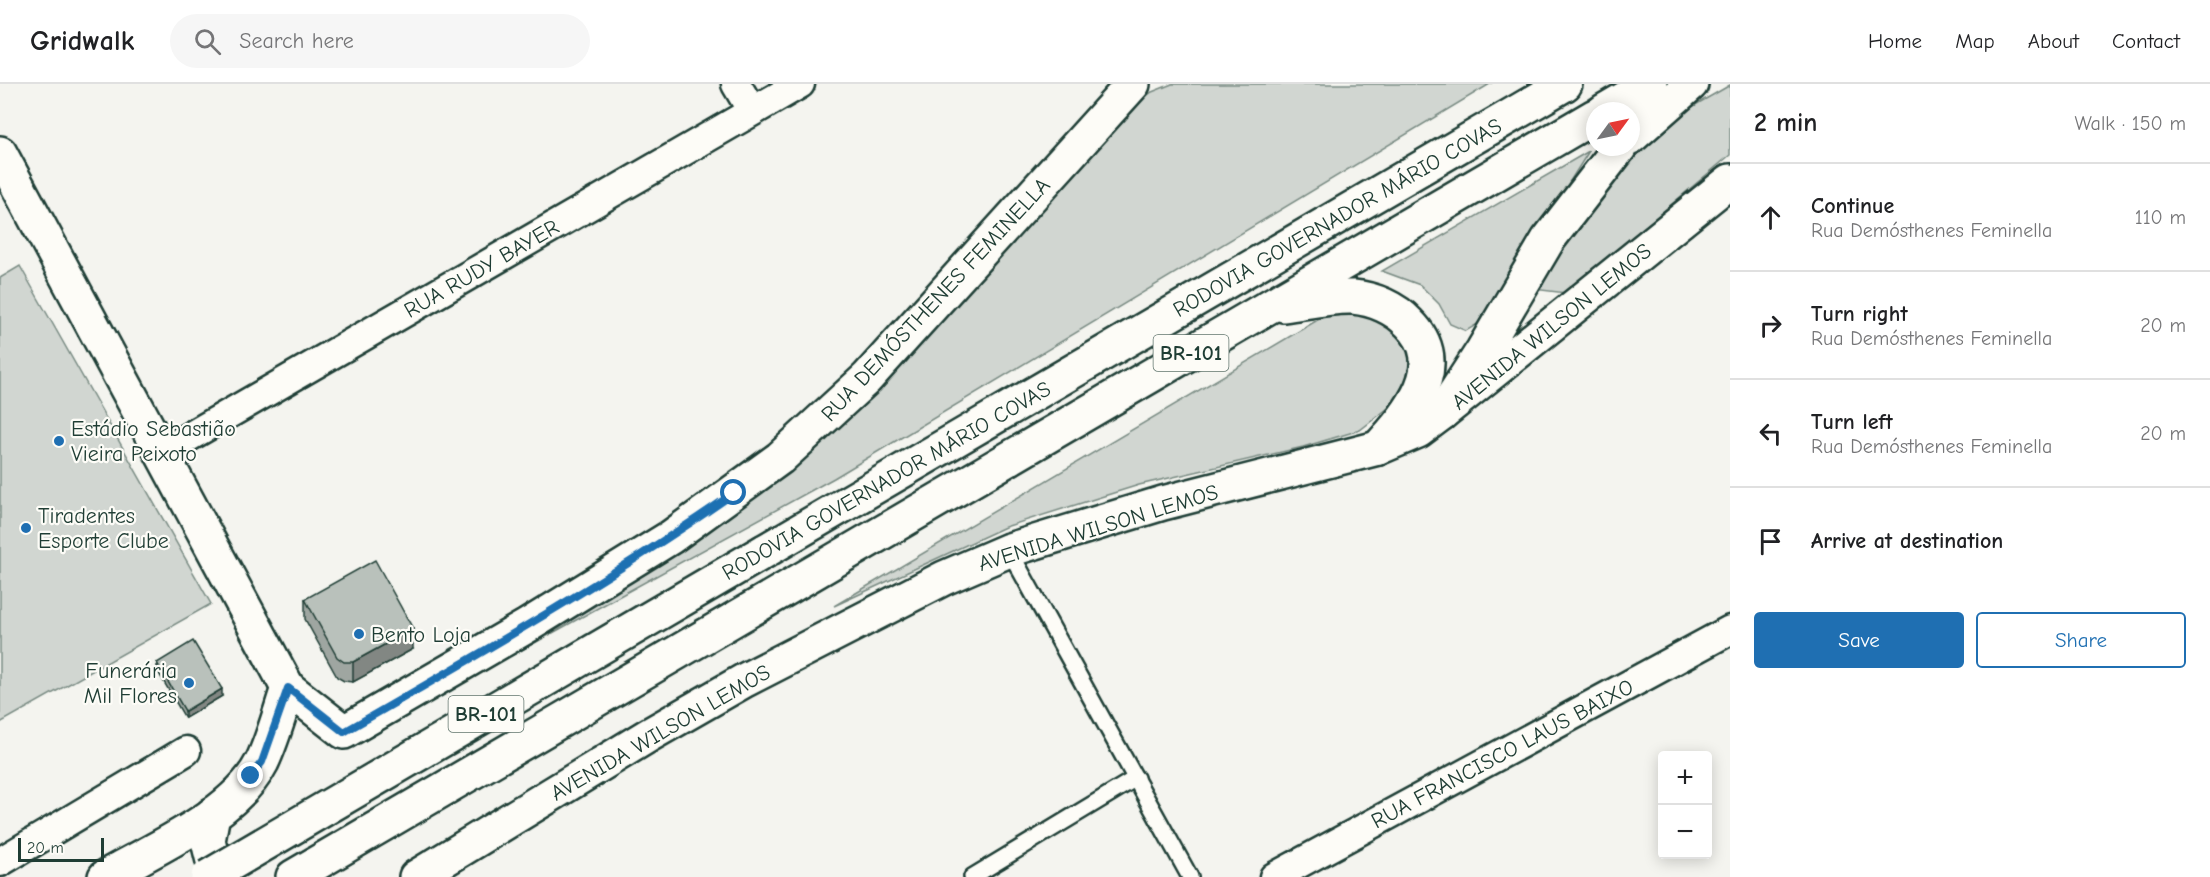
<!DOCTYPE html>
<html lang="en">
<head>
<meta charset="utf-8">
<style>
	body { margin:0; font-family:"Comic Neue",sans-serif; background:#f6f6f6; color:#202124 }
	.controls { position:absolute; right:18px; bottom:18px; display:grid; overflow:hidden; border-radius:6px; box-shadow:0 3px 15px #0003 }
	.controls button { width:54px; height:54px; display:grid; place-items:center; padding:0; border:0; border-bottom:2px solid #e0e0e0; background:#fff; color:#202124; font:30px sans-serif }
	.compass { position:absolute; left:1586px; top:18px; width:54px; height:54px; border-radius:50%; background:#fff; box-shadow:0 3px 15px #0003; rotate:57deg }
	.scale { position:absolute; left:18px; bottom:15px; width:86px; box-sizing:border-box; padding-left:6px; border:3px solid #1f3d34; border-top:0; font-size:16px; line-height:21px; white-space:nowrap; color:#1f3d34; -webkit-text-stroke:4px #fdfcf7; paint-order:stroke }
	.stop { position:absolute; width:18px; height:18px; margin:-14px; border:4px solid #1f6fb2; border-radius:50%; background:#fff }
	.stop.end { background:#1f6fb2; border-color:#fff; box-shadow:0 2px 6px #0008 }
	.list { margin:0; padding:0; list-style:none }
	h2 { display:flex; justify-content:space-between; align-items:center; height:78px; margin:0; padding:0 24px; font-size:26px }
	h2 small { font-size:20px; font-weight:400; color:#757577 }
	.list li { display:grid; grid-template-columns:39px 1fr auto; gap:18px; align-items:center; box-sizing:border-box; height:108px; padding:0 24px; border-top:2px solid #e0e0e0 }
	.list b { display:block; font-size:22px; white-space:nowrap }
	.list p { margin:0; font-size:20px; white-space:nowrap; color:#757577 }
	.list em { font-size:20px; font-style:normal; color:#757577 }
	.actions { display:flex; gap:12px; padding:18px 24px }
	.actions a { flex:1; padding:14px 0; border:2px solid #1f6fb2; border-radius:6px; text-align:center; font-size:21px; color:#1f6fb2 }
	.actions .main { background:#1f6fb2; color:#fff }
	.icon { flex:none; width:33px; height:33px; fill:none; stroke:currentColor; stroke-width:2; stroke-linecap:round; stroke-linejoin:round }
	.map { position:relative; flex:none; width:1730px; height:793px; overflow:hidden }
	header { display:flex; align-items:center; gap:36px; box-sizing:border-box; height:84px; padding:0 30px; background:#fff; border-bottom:2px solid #e0e0e0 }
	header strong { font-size:28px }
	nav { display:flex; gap:33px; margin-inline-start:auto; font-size:21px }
	.search { width:420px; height:54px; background:#f6f6f6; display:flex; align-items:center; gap:15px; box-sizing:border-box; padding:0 21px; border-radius:33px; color:#757577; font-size:22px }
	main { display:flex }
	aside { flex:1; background:#fff }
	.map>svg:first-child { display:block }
	.green { fill:#d1d6d1; stroke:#788a82; stroke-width:1.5 }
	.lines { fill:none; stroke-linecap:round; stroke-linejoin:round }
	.lane-casing { stroke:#1f3d34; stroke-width:20 }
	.street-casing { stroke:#1f3d34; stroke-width:33 }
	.secondary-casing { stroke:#1f3d34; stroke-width:38 }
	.primary-casing { stroke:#1f3d34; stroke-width:38 }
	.highway-casing { stroke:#1f3d34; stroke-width:38 }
	.lane { stroke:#fdfcf7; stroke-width:15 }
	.street { stroke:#fdfcf7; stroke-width:28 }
	.secondary { stroke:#fdfcf7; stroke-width:33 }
	.primary { stroke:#fdfcf7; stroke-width:33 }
	.highway { stroke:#fdfcf7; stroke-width:33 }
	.highway-bridge-casing { stroke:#1f3d34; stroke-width:38; stroke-linecap:butt }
	.highway-bridge { stroke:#fdfcf7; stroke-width:33 }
	.wall { fill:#9fa6a1; stroke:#1f3d34; stroke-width:1.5 }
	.shaded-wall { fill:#828783; stroke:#1f3d34; stroke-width:1.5 }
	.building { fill:#b9c1bb; stroke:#1f3d34; stroke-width:1.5 }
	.route { stroke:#1f6fb2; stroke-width:8 }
	.poi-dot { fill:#1f6fb2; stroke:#fdfcf7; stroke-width:2 }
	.labels { text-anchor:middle; stroke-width:4.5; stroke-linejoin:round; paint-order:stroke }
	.shield { fill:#fdfcf7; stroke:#62766e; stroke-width:1.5 }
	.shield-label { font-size:21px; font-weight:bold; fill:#1f3d34 }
	.street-label { font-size:22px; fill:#1f3d34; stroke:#fdfcf7 }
	.poi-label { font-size:22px; fill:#1f3d34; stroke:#fdfcf7; text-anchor:start }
</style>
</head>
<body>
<header>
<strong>Gridwalk</strong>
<div class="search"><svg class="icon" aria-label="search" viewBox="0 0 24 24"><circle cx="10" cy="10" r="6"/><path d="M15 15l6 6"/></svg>Search here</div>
<nav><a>Home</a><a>Map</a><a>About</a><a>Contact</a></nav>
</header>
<main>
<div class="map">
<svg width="1730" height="793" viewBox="0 0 1730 793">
	<rect width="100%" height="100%" fill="#f4f4ef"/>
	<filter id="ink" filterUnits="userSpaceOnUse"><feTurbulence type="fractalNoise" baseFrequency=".0167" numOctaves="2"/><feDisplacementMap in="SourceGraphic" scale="12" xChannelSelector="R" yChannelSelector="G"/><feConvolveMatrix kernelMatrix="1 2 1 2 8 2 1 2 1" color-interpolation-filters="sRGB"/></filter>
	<g filter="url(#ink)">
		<g class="green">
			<path d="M1172,0H1490L834,394L511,572L741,419L829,352L903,281L1127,26L1152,8Z"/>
			<path d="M1730,1V71L1566,209L1533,205C1573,143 1614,80 1674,35C1691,22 1712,12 1730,1Z"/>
			<path d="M1589,67L1481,238L1466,247L1450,240L1439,220L1420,201L1382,187Z"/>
			<path d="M20,182L211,520L0,639V194Z"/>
			<path d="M1345,225C1385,231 1392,240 1411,274L1406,295L1392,321L1360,346L1303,363L1139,401L1005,443L834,522L1321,234Z"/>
		</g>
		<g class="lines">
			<defs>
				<g id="lane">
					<path d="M1009,466L1190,793"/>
					<path d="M972,793L1136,694"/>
				</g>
				<g id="street">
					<path d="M736,0L752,27"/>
					<path d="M161,369L800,0"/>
					<path d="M0,778L186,667"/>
					<path d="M1274,793L1730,546"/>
				</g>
				<path id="secondary" d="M1378,364L1418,347L1442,329L1730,97"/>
				<g id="primary">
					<path d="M0,69L288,604L344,648L527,542L671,453L780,374L867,294L1133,0"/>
					<path d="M213,730L208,757L217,793"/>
					<path d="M105,793C155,764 235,731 262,678C273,655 280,628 288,604"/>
					<path d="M416,793L649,651L745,596L944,494L1009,466L1163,419L1378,364"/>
				</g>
				<g id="highway">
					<path d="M1604,27L1650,0"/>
					<path d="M1631,53L1691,0"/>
					<path d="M1284,221C1306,218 1331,212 1353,213C1374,215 1395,224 1409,239C1452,281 1409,330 1378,364"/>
					<path d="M1442,329L1483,266L1548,156L1620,63"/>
					<path d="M765,467L1565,0"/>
					<path d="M293,793L1595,32"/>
				</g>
			</defs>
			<use href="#lane" class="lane-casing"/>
			<use href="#street" class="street-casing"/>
			<use href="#secondary" class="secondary-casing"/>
			<use href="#primary" class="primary-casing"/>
			<use href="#highway" class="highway-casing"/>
			<use href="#lane" class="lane"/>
			<use href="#street" class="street"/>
			<use href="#secondary" class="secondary"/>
			<use href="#primary" class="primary"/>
			<use href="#highway" class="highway"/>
			<defs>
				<path id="highway-bridge" d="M208,793L765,467"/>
			</defs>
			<use href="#highway-bridge" class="highway-bridge-casing"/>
			<use href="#highway-bridge" class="highway-bridge"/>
		</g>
		<g class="wall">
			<path d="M305,515L413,565L353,598L344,597L337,593L305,535Z"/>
			<path d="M157,579L222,612L185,634L157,586Z"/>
		</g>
		<g class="shaded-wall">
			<path d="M413,545V565L353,598V578Z"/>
			<path d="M222,605V612L185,634V627Z"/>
		</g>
		<g class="building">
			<path d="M375,476L413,545L353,578H344L337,573L305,515Z"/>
			<path d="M193,557L222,605L185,627L157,579Z"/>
		</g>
	</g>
	<g class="lines" filter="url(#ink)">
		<path class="route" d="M251,692L262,678L288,604L344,648C476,572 609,496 734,409"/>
	</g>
	<g class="poi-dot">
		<circle cx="59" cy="357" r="6"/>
		<circle cx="26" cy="444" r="6"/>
		<circle cx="359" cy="550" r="6"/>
		<circle cx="189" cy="599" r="6"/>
	</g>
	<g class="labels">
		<g class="shield">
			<rect x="1153.5" y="251" width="75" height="36" rx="4.5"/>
			<rect x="448.5" y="612" width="75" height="36" rx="4.5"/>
		</g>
		<g class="shield-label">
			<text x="1191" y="276">BR-101</text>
			<text x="486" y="637">BR-101</text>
		</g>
		<g class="street-label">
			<text transform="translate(1337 133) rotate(-30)" y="8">RODOVIA GOVERNADOR MÁRIO COVAS</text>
			<text transform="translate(481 184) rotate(-30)" y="8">RUA RUDY BAYER</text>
			<text transform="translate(935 215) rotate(-47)" y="8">RUA DEMÓSTHENES FEMINELLA</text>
			<text transform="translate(1551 242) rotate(-39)" y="8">AVENIDA WILSON LEMOS</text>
			<text transform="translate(886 396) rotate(-30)" y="8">RODOVIA GOVERNADOR MÁRIO COVAS</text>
			<text transform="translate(1098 443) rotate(-17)" y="8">AVENIDA WILSON LEMOS</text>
			<text transform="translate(660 648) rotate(-30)" y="8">AVENIDA WILSON LEMOS</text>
			<text transform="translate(1502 669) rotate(-28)" y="8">RUA FRANCISCO LAUS BAIXO</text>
		</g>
		<g class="poi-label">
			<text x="71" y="352">Estádio Sebastião<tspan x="71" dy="25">Vieira Peixoto</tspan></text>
			<text x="38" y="439">Tiradentes<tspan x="38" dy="25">Esporte Clube</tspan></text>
			<text x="371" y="558">Bento Loja</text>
			<text x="177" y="594" text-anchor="end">Funerária<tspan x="177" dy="25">Mil Flores</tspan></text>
		</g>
	</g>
</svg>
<div class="controls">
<button>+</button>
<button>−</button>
</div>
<svg class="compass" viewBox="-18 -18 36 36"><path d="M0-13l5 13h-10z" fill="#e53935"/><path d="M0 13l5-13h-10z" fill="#757577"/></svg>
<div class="scale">20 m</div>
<div class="stop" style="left:734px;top:409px"></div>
<div class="stop end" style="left:251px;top:692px"></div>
</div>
<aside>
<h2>2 min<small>Walk · 150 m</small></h2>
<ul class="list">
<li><svg class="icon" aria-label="ahead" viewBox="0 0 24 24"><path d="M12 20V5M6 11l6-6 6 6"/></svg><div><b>Continue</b><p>Rua Demósthenes Feminella</p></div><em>110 m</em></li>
<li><svg class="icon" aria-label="right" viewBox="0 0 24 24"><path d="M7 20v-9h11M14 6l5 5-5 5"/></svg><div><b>Turn right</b><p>Rua Demósthenes Feminella</p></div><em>20 m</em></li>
<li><svg class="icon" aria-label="left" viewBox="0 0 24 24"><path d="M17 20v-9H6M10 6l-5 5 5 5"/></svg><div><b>Turn left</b><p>Rua Demósthenes Feminella</p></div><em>20 m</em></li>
<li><svg class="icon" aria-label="arrive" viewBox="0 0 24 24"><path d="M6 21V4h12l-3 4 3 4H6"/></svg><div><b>Arrive at destination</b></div></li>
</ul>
<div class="actions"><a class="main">Save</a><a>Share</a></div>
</aside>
</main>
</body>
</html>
